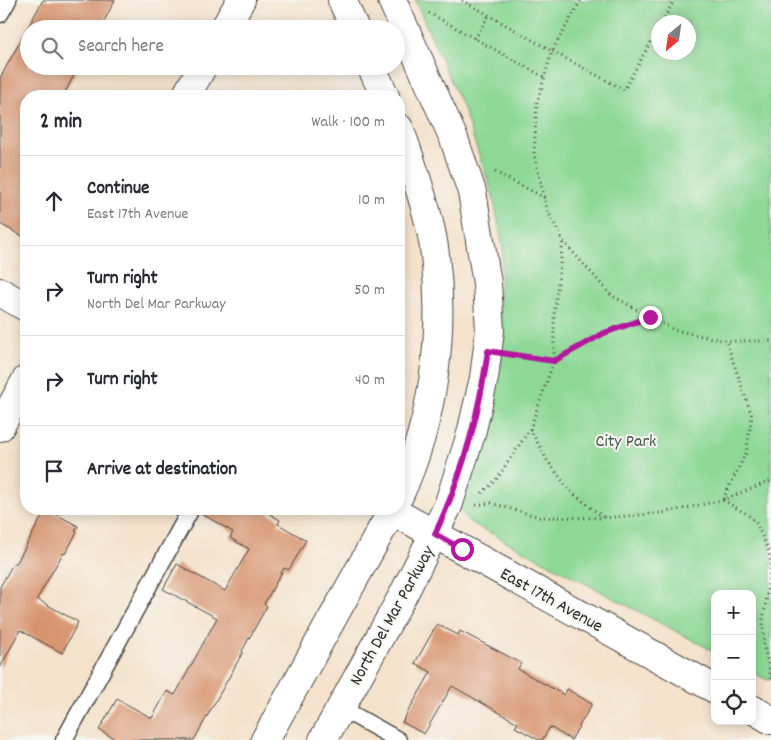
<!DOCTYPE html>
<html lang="en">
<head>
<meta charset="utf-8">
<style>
	body { margin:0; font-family:Dekko,sans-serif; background:#f7f7f7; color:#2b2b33 }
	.controls { position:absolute; right:15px; bottom:15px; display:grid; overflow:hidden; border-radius:10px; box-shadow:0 2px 12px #0003 }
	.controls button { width:45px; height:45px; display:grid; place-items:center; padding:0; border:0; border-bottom:1px solid #e1e1e2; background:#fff; color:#2b2b33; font:25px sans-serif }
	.compass { position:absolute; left:651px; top:15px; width:45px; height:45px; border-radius:50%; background:#fff; box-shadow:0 2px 12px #0003; rotate:209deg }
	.stop { position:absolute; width:15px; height:15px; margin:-11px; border:4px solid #b5179e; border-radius:50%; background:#fff }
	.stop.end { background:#b5179e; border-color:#fff; box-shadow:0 1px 5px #0008 }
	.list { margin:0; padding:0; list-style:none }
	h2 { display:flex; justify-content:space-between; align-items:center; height:65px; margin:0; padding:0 20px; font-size:21px }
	h2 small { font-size:16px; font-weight:400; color:#7c7c81 }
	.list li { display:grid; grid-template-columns:32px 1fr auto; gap:15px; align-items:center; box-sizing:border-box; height:90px; padding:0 20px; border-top:1px solid #e1e1e2 }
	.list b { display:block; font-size:19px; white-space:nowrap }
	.list p { margin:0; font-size:16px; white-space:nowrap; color:#7c7c81 }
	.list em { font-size:16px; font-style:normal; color:#7c7c81 }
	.icon { flex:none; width:28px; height:28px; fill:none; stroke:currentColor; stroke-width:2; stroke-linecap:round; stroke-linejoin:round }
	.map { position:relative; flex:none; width:771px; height:740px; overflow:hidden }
	.search { position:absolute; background:#fff; box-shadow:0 2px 12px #0003; left:20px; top:20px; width:385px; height:55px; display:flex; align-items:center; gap:12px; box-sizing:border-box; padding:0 18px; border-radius:28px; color:#7c7c81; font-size:19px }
	.panel { position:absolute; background:#fff; box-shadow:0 2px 12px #0003; left:20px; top:90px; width:385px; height:425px; border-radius:20px }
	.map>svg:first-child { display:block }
	.green { fill:#8dd895; stroke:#5c8260; fill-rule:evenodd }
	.building { fill:#d7936d }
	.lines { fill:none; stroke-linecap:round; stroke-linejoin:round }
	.service-casing { stroke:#494643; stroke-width:19 }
	.minor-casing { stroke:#494643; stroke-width:30 }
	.tertiary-casing { stroke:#494643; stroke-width:30 }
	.path { stroke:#494643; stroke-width:3; stroke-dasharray:1 4; stroke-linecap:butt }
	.service { stroke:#fff; stroke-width:16 }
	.minor { stroke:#fff; stroke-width:28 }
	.tertiary { stroke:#fff; stroke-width:28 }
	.route { stroke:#b5179e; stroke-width:6 }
	.labels { text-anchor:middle; stroke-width:4; stroke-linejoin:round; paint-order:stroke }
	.park-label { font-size:18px; fill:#445646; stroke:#f6f6f2 }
	.street-label { font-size:18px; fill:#2b2b2b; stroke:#f6f6f2 }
</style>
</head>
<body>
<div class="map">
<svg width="771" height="740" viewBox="0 0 771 740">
	<rect width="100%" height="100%" fill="#f6f6f2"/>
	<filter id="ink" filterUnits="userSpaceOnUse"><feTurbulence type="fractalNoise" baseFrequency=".02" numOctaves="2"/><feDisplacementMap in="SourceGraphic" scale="10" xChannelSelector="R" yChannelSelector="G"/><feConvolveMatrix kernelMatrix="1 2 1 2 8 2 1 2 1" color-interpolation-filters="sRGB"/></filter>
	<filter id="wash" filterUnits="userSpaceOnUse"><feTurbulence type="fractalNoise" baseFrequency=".0096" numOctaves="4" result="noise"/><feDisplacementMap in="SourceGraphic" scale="20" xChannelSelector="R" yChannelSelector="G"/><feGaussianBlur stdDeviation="1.12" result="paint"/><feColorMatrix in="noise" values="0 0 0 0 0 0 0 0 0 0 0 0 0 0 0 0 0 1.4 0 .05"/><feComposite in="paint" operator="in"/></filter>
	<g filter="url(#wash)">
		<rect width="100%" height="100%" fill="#f4e2cb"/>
		<path class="green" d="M415,0H771V679L767,680L752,672V594H715V652L468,521L460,508L494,361L503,249L493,195L462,106ZM658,22H688V52H658Z"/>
		<g id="blocks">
			<g class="building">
				<path d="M43,0H115L100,29H29V66H79L63,96H26V238L0,224V78Z"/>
				<path d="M46,509L78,526L75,531L77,532L65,554L63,553L37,599L78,622L62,653L20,630L0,668V587L14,562L16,564Z"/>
				<path d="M201,509H261L280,520L278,524L306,540L289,570L284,568L264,604L267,606L242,651L243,652L194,740H117L99,730L117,699L152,718L167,691L175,695L217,618L163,589L177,564L225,591L249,549L230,538L233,532L200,513Z"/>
				<path d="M437,624L458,635L460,631L521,663L518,669L564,695L567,689L592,704L571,740L550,727L542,740H539L515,727L518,723L452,686L424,734L402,722L431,672L415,663Z"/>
			</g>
		</g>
	</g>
	<g filter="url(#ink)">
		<use href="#blocks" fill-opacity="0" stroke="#494643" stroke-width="1"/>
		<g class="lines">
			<defs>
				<g id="service">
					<path d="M0,14L8,0"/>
					<path d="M341,708L398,740"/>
					<path d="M64,740L191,509"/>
				</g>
				<g id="minor">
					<path d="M224,29L241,0"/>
					<path d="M186,96L203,66"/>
					<path d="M0,427L26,380"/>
				</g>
				<g id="tertiary">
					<path d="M342,0L355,29"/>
					<path d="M371,66L385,96"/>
					<path d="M399,128C405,143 410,159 415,174C423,200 432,228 435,255C445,336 433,422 399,496"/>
					<path d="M0,292L26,307"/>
					<path d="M389,509L715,689"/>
					<path d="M752,709L771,720"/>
					<path d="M265,740L393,509"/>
					<path d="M323,740L403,595L448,506L471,434L484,378L490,330L487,283L472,192L454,139L392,0"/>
				</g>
			</defs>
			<use href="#service" class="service-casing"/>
			<use href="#minor" class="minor-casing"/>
			<use href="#tertiary" class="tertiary-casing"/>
			<g class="path">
				<path d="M462,0L552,51L581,0"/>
				<path d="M429,13L544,77"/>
				<path d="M662,22L674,0"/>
				<path d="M658,29L624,90L552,51L537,103L534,154L547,209L563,241L611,295L674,330L726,341H771"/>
				<path d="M475,39L489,15"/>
				<path d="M495,172L545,198"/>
				<path d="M514,355L554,361L604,333L649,317"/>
				<path d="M530,429L547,460L570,491L603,517"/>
				<path d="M482,493L496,480L530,429L554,361V315L563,241"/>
				<path d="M723,499L746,453L752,416L726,341"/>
				<path d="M723,500L745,513L755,521L769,551L771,567L763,621L764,648L770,668L771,682"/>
				<path d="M476,505L491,503L539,517L603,518L662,513L723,500L771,481"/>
			</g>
			<use href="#service" class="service"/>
			<use href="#minor" class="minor"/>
			<use href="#tertiary" class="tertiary"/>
		</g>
	</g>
	<g class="lines" filter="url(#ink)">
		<path class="route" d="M462,549L435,534C462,477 479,414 488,351L554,361L604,333L650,317"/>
	</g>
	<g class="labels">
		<g class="park-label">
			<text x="626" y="446">City Park</text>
		</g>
		<g class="street-label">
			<text transform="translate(552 599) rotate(29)" y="6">East 17th Avenue</text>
			<text transform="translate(391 615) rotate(-61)" y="6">North Del Mar Parkway</text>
		</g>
	</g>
</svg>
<div class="controls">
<button>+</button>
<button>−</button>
<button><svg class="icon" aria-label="locate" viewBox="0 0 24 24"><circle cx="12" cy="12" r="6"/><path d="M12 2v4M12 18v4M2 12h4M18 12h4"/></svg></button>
</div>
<svg class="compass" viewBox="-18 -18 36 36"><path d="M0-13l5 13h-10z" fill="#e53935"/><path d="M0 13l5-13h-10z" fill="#7c7c81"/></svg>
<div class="stop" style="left:462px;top:549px"></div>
<div class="stop end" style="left:650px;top:317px"></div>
<div class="search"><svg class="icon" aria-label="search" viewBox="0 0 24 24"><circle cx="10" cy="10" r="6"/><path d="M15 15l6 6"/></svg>Search here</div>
<section class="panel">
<h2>2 min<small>Walk · 100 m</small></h2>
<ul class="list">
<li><svg class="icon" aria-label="ahead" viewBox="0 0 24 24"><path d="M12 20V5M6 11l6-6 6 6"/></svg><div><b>Continue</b><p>East 17th Avenue</p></div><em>10 m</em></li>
<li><svg class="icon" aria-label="right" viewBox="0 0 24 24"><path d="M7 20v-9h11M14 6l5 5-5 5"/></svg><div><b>Turn right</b><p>North Del Mar Parkway</p></div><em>50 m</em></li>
<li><svg class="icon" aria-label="right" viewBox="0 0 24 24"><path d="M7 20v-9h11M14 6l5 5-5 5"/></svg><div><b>Turn right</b></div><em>40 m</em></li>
<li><svg class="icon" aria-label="arrive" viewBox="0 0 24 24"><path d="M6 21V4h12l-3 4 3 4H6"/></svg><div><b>Arrive at destination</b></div></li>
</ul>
</section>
</div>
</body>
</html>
